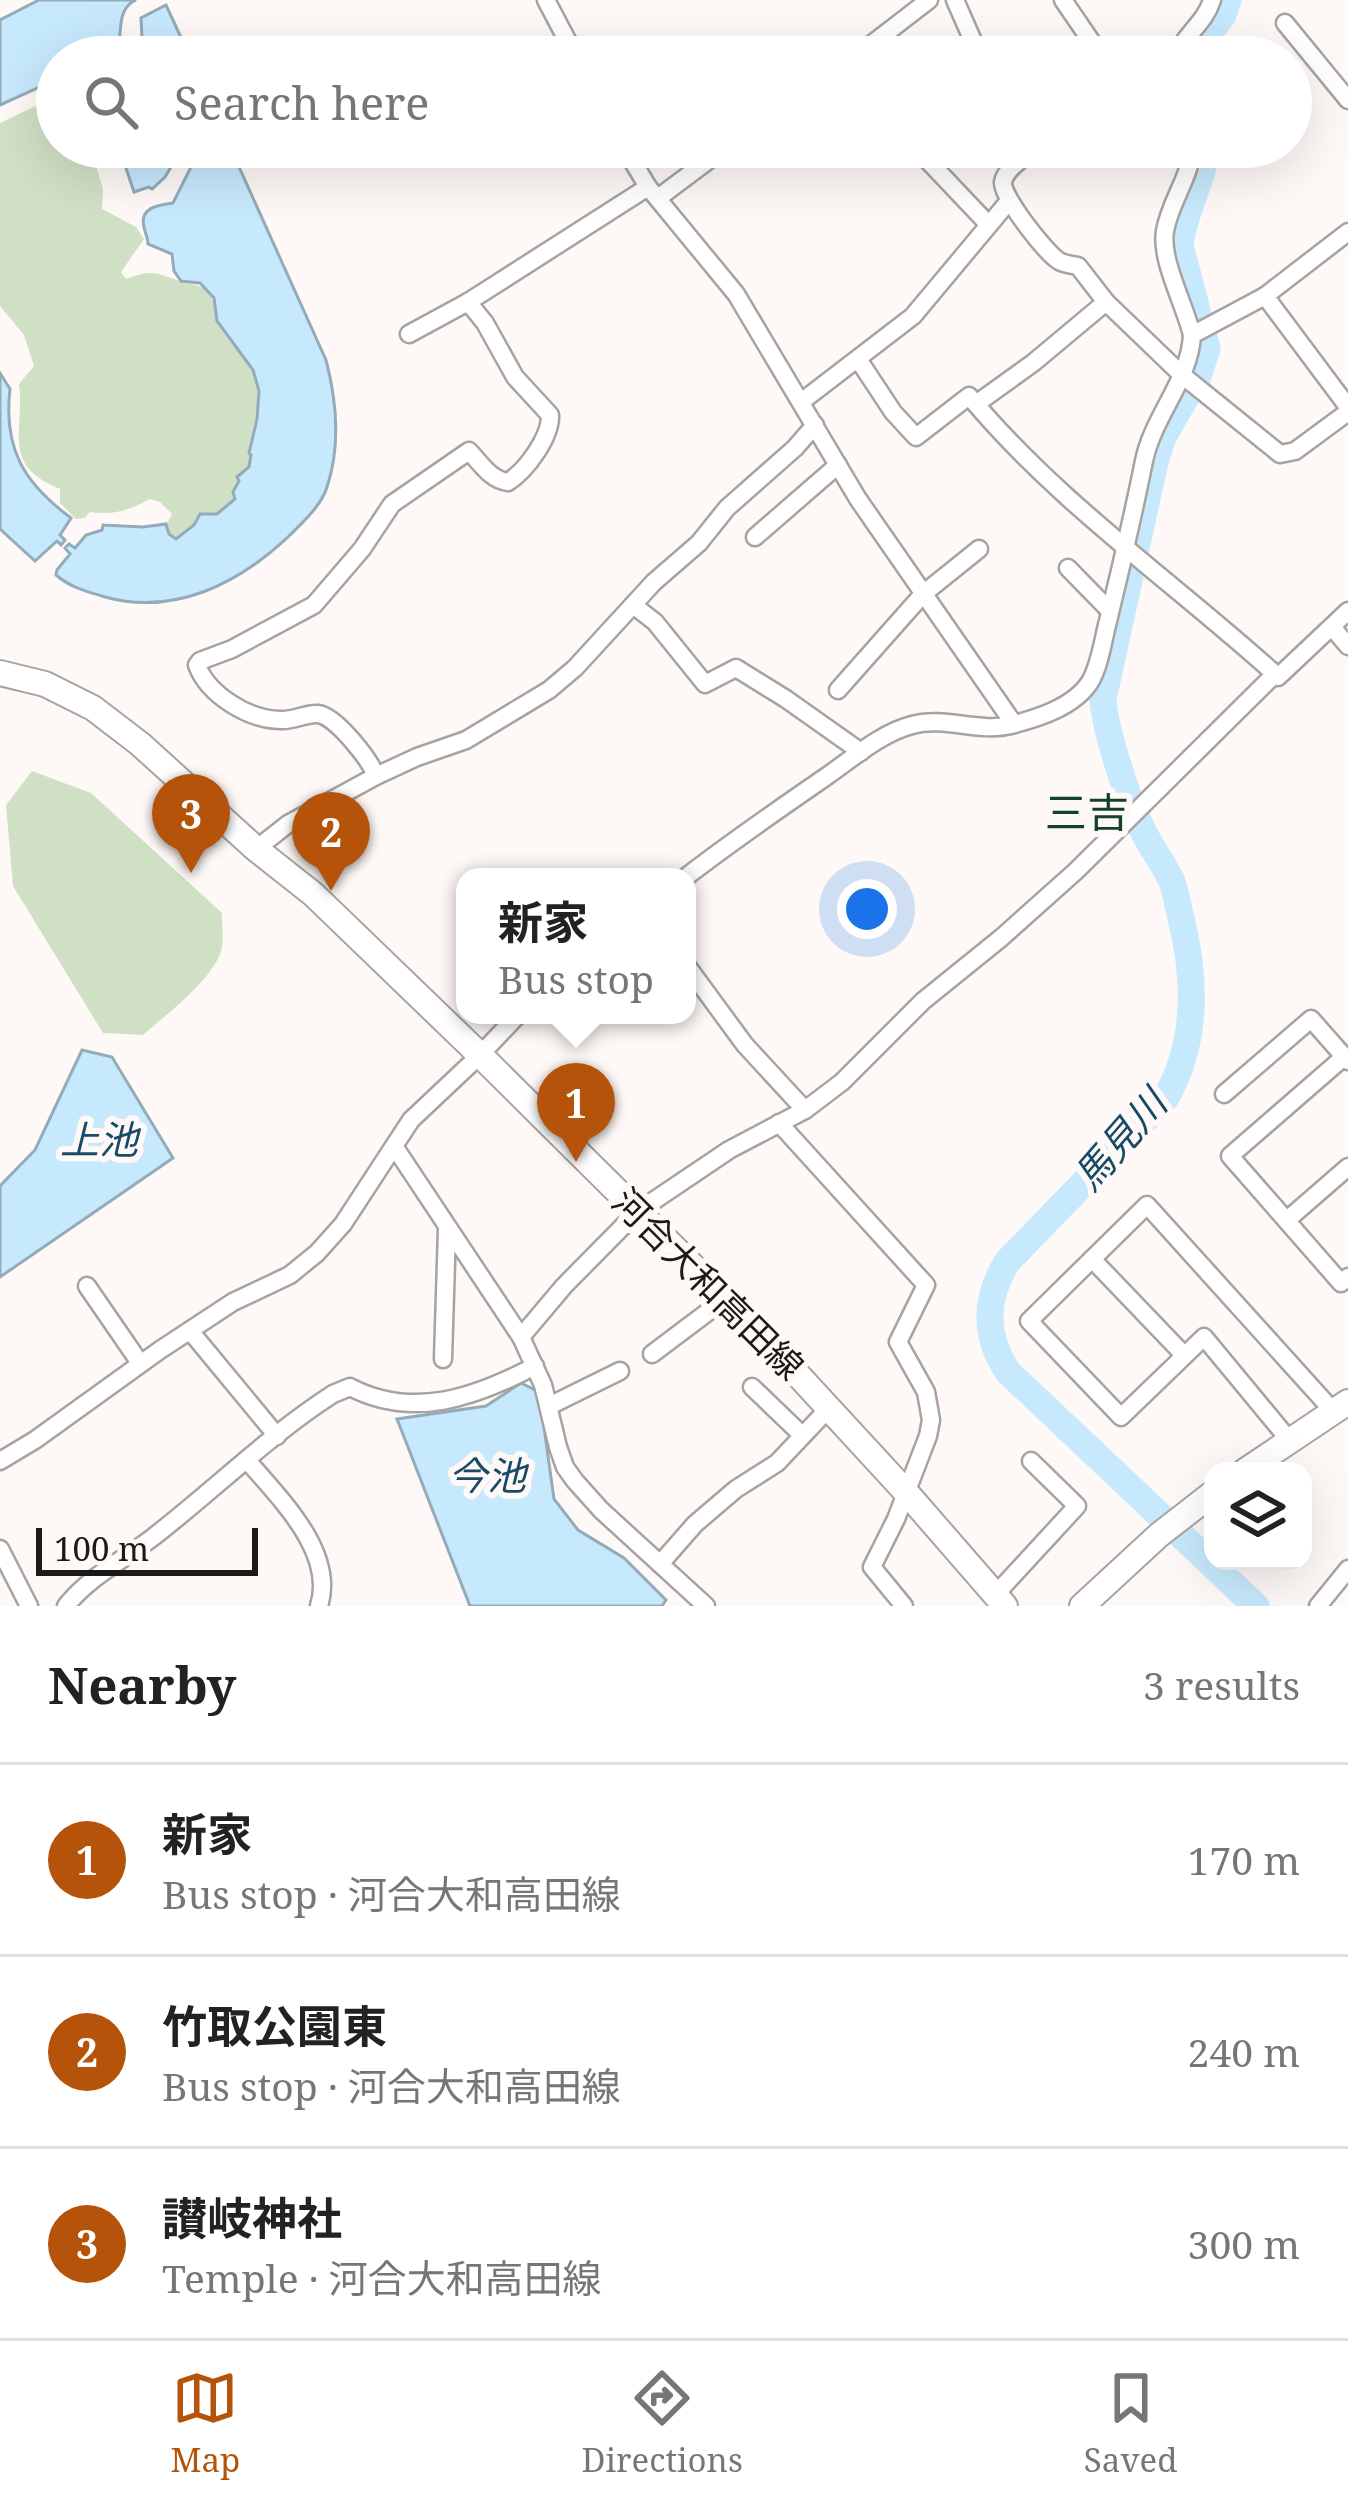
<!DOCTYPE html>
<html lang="en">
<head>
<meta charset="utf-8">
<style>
	body { margin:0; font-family:"Noto Serif","Noto Sans JP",serif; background:#f2f2f2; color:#222 }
	.controls { position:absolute; right:36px; bottom:36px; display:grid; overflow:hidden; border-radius:24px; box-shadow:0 12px 48px #0002 }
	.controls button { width:108px; height:108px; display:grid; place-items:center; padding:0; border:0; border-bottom:3px solid #e0e0e0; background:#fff; color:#222; font:60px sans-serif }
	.scale { position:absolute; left:36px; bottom:30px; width:222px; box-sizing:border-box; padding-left:12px; border:6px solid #1c1a19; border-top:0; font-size:33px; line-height:42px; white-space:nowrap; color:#1c1a19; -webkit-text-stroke:9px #fef9f7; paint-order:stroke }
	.you { position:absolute; left:867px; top:909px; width:42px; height:42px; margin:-30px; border:9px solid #fff; border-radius:50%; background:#1a73e8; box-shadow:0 0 0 18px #1a73e833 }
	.badge { display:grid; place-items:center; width:78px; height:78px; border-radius:50%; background:#b45309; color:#fff; font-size:39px; font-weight:700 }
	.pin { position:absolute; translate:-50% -99px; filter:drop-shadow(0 3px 6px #0008) }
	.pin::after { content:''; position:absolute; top:63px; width:42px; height:36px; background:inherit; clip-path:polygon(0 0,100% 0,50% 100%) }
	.popup { position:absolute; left:456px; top:868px; width:240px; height:156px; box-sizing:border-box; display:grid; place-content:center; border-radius:24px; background:#fff; filter:drop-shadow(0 3px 9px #0005); font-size:39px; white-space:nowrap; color:#767676 }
	.popup b { font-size:45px; color:#222 }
	.popup::after { content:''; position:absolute; left:50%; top:100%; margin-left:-24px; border:24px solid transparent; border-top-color:#fff }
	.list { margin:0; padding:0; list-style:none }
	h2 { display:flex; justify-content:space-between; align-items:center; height:156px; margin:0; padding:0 48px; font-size:51px }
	h2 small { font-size:39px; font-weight:400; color:#767676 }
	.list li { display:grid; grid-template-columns:78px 1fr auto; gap:36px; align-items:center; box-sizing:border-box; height:192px; padding:0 48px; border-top:3px solid #e0e0e0 }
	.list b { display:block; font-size:45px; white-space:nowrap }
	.list p { margin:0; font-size:39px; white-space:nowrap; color:#767676 }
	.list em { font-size:39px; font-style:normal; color:#767676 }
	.icon { flex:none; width:66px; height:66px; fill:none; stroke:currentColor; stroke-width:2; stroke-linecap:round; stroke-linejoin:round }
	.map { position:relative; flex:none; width:1348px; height:1606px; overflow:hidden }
	.search { position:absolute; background:#fff; box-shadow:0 12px 48px #0002; left:36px; right:36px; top:36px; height:132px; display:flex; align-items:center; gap:30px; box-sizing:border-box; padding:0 42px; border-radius:66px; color:#767676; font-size:45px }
	.sheet { height:732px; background:#fff }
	nav { display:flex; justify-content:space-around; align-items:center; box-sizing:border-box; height:168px; border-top:3px solid #e0e0e0; background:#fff; font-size:33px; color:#767676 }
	nav a { display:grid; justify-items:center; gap:6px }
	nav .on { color:#b45309 }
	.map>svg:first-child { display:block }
	.green { fill:#d0e0c5 }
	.water { fill:#c7e9fd; stroke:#94abb9; stroke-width:3 }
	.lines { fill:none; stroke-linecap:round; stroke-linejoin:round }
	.river { stroke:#c7e9fd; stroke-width:27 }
	.street-casing { stroke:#a8a3a1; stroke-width:21 }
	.secondary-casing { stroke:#a8a3a1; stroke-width:28 }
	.street { stroke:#fff; stroke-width:16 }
	.secondary { stroke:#fff; stroke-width:24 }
	.labels { text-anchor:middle; stroke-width:12; stroke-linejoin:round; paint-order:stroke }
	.street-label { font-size:36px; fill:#1c1a19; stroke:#fef9f7 }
	.water-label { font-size:39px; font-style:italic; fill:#184b66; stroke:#fef9f7 }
	.quarter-label { font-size:42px; fill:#13412e; stroke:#fef9f7 }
</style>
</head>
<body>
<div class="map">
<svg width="1348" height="1606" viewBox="0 0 1348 1606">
	<rect width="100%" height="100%" fill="#fef9f7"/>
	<g class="green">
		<path d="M57,96V147H90L103,189L102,209L136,227L144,239L121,272L126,279C152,269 155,273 180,281C193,286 203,283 211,297C217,309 214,321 223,332C236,350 253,364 257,388C260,408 252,432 248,452L250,455L248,467L236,477L239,481L233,492L235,498L217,514L199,513L193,525L176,539L170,534L167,523L172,514L160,502L150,499C128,511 114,515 90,512L85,518L76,519L60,503V489C0,464 25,433 19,384L34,366L24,335L0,306V123Z"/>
		<path d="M32,771L91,793L222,913C222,924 224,940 221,951C213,979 165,1016 143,1035L103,1033L13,886L6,805Z"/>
	</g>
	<g class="water">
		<path d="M39,0H136C118,8 121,29 119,47L101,53L102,57H57V79L0,105V20Z"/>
		<path d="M166,5L190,57H143L141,18Z"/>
		<path d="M119,147H183L165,177L152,189L149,187L134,192Z"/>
		<path d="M201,147H230L326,360C337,402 341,445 327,487C322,505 301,524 288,537C238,584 174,616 105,597C86,591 71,588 56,575L57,570L70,554L65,548L69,544L75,548L86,535L102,530L103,525L143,527L166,524L169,534L176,539L194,525L200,514H217L235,499L233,492L239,481L237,477L249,467L251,455L249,453L257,419L259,391L253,370L217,321L214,298L200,283L181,281L174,271L172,254L148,244C148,238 145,233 144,227C139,207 159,205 173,203Z"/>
		<path d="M0,373L10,389C3,449 24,483 71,518L60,535L65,540L61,545L57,541L35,561L0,529Z"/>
		<path d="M82,1050L112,1057L173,1158L0,1277V1186L35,1150Z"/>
		<path d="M521,1383L539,1392L554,1499L578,1530L624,1558L666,1600L662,1606H470L397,1419L486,1406Z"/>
	</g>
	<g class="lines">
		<g class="river">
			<path d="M1191,57L1223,15L1228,0"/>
			<path d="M1206,147C1204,181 1184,210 1180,245L1207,349L1198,376L1163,437L1155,462L1103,699C1105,732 1129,803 1144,833C1152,849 1165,865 1172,882C1176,893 1178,906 1181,918C1196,979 1198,1043 1165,1099L1007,1262C984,1300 984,1336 1008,1372L1256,1606"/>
		</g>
		<defs>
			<g id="street">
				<path d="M546,0L576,57"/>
				<path d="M955,0L980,57"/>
				<path d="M1063,0L1102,57"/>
				<path d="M1285,23L1348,100"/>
				<path d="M855,57L929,0"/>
				<path d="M1175,57C1184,35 1205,23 1212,0"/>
				<path d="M624,147L648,187L736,294L858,499L1014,724"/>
				<path d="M915,147L988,224"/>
				<path d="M1037,147C1027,156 1006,167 1003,182C1001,196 1046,253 1059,261C1064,264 1073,265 1078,266L1106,302L1182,375L1280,454L1295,451L1348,412"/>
				<path d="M658,198L726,147"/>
				<path d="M1265,296L1348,407"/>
				<path d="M409,334L468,302L648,187"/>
				<path d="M1192,335L1265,296L1348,232"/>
				<path d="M858,359L893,412L916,437L969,396C1058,503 1172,581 1275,674"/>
				<path d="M801,402L913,316L1009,201"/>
				<path d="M976,404L1033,363L1106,302"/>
				<path d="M755,537L838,465"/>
				<path d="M1068,568L1110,611"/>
				<path d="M633,605L655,622L705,684L736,668L786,699L861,752"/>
				<path d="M1332,627L1348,646"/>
				<path d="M838,690L923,594L979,549"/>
				<path d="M376,776C370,760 336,716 318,714C306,713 293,721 281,720C249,720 208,695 197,665L200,661L232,649L314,605L362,549L392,504L469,451C481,464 491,480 508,482C527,470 551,436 550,415L515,377L485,323L468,302"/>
				<path d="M256,849L288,824L376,776L417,757L466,740L549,690L575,668L654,582L699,543L727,508L795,448L815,425"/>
				<path d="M686,877C731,842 779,809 827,776C853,758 881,733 912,725C945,716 979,733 1011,725C1038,718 1074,707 1090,682C1100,665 1103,640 1108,621C1121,568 1133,515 1144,461C1153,416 1190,380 1192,335C1185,305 1160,260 1165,231C1170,201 1191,177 1192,147"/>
				<path d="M687,966L745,1045L805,1110"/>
				<path d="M1344,1057L1230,1156L1341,1283L1348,1277"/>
				<path d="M1224,1094L1311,1019L1348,1061"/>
				<path d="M779,1123L926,1285L898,1342L926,1392L931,1420L928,1436L896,1519L872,1567L904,1606"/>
				<path d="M394,1146L521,1337L543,1385L558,1447L565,1467L575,1481L601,1510L706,1606"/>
				<path d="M1287,1220L1348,1167"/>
				<path d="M1092,1259L1184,1355"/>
				<path d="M87,1286L140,1363"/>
				<path d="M191,1332L277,1436"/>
				<path d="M521,1337L564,1286L637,1212L729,1150L805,1110L842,1082L923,1001L1001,938L1076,871L1275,674L1278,677L1348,611"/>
				<path d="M652,1354L725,1299"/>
				<path d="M443,1359L447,1229"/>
				<path d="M752,1387L802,1435"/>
				<path d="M549,1406L620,1371"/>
				<path d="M1290,1441L1204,1337L1121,1417L1029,1321L1147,1205L1333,1411"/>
				<path d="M247,1460C279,1498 336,1552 319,1606"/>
				<path d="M0,1461L35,1440L160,1350L233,1302L290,1275L317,1253L343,1224L411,1120L480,1055L518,1015"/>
				<path d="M0,1549L29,1606"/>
				<path d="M660,1564L695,1524L736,1489L777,1463L829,1408"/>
				<path d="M995,1595L1077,1506L1031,1461"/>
				<path d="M66,1606C89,1577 123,1560 152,1538C213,1491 269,1435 333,1394L350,1387C413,1420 476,1397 535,1366"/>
				<path d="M1318,1606L1348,1569"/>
			</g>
			<g id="secondary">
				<path d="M0,673L45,684L93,708L140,744L256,849L313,894L480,1055L752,1325L905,1491L1005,1606"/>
				<path d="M1245,1471L1348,1402"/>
				<path d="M1082,1606L1159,1535L1213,1493"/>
			</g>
		</defs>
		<use href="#street" class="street-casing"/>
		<use href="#secondary" class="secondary-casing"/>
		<use href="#street" class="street"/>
		<use href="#secondary" class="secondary"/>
	</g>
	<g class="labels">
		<g class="street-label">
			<text transform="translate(708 1284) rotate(45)" y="13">河合大和高田線</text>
		</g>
		<g class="water-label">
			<text x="99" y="1154">上池</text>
			<text transform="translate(1120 1140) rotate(-49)" y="14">馬見川</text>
			<text x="487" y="1490">今池</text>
		</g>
		<g class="quarter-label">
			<text x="1087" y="828">三吉</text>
		</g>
	</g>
</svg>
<div class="controls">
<button><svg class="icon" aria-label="layers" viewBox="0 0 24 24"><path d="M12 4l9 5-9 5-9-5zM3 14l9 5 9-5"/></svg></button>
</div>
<div class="scale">100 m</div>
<div class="you"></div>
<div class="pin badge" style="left:576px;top:1162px">1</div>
<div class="popup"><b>新家</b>Bus stop</div>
<div class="pin badge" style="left:331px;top:891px">2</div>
<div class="pin badge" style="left:191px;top:873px">3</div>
<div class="search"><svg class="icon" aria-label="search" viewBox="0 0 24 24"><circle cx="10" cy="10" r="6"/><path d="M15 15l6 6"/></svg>Search here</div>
</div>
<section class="sheet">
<h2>Nearby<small>3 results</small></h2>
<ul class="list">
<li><span class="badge">1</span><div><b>新家</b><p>Bus stop · 河合大和高田線</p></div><em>170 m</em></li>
<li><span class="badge">2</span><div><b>竹取公園東</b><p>Bus stop · 河合大和高田線</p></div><em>240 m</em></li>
<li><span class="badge">3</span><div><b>讃岐神社</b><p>Temple · 河合大和高田線</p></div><em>300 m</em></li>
</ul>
</section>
<nav>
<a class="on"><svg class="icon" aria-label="map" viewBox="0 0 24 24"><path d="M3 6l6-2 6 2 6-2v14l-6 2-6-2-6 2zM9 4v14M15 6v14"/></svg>Map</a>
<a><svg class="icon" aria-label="directions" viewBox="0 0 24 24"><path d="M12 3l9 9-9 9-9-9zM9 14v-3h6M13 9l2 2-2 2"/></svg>Directions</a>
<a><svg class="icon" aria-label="saved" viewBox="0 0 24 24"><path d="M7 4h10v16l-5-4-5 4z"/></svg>Saved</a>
</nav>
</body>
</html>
